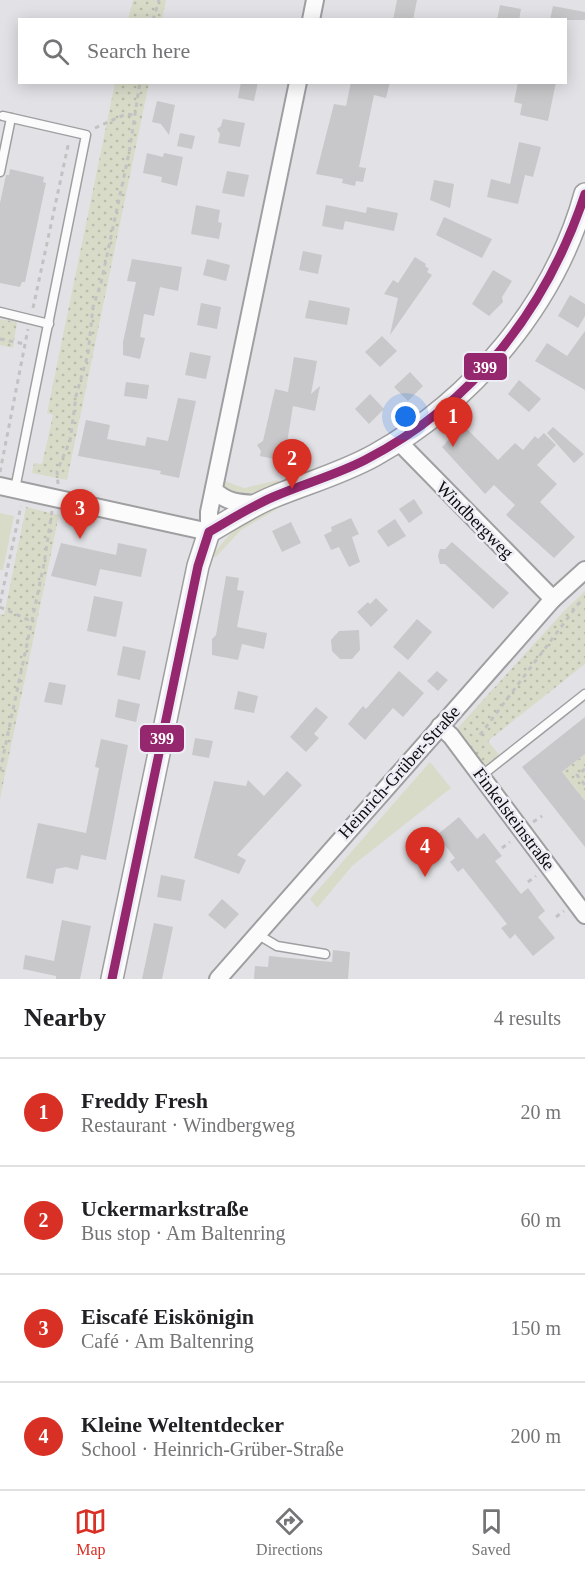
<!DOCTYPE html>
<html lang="en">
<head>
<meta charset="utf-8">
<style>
	body { margin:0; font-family:Georgia,serif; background:#f2f2f2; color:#202124 }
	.you { position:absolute; left:406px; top:417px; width:21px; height:21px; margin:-15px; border:4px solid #fff; border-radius:50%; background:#1a73e8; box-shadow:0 0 0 9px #1a73e833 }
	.badge { display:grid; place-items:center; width:39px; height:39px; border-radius:50%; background:#d93025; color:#fff; font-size:20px; font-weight:700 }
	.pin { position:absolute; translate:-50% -50px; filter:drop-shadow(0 2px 3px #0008) }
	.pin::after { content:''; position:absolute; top:32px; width:21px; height:18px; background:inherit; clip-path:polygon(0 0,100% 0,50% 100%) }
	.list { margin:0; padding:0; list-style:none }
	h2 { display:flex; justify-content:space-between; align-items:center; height:78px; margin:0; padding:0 24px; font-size:26px }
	h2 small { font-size:20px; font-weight:400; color:#757577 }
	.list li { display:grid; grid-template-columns:39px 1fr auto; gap:18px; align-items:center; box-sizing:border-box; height:108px; padding:0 24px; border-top:2px solid #e0e0e0 }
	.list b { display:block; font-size:22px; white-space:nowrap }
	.list p { margin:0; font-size:20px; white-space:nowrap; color:#757577 }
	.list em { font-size:20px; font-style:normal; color:#757577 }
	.icon { flex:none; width:33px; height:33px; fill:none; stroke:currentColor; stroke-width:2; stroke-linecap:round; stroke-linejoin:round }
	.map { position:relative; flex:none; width:585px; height:979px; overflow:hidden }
	.search { position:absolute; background:#fff; box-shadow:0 3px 15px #0003; left:18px; right:18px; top:18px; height:66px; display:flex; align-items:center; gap:15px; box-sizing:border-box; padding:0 21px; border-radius:0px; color:#757577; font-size:22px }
	.sheet { height:510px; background:#fff }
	nav { display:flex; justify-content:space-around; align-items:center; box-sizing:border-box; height:84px; border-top:2px solid #e0e0e0; background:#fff; font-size:16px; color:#757577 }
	nav a { display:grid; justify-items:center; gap:3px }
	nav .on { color:#d93025 }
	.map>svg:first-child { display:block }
	.green { fill:#d9dbc9 }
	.park { fill:url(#park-dots) }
	.building { fill:#c8c8ca }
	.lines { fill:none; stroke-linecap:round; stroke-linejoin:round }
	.service-casing { stroke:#9f9fa2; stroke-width:11 }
	.minor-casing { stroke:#9f9fa2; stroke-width:20 }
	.tertiary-casing { stroke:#9f9fa2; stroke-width:24 }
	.path { stroke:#c2c2c3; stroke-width:3; stroke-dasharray:4.5 4.5; stroke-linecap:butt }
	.service { stroke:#fbfbfb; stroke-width:8 }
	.minor { stroke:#fbfbfb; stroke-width:16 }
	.tertiary { stroke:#fbfbfb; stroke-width:21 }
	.bus-1-casing { stroke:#ededf5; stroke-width:14 }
	.bus-1 { stroke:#95276e; stroke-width:9 }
	.labels { text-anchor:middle; stroke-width:5; stroke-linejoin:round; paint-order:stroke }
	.street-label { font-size:18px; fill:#0c0c0f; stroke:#ededf5 }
	.line-badge { stroke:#ededf5; stroke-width:2 }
	.badge-label { font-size:16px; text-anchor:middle; font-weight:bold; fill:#fff }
</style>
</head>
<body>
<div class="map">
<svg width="585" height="979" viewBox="0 0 585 979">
	<defs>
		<pattern id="park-dots" width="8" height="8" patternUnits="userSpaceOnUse" patternTransform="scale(1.5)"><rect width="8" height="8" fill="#d9dbc9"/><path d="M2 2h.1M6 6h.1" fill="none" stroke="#b9bbab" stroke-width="1.8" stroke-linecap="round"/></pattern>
	</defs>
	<rect width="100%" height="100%" fill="#e2e2e6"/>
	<g class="green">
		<path d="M527,328L533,330L502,369L465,406L462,400Z"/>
		<path d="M222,480L244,488L278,480L281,487L235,496L223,489Z"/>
		<path d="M277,502L281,507L241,530L216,557L211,556L237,526Z"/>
		<path d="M0,513L14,516L3,570H0Z"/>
		<path d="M430,762L451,788L352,866L317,908L310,899Z"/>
	</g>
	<g class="park">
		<path d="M133,0H166L162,19H128Z"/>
		<path d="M115,83H149L67,480L32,473L34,463L42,464L53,415L47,413Z"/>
		<path d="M0,319L17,322L13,348L0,345Z"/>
		<path d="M26,507L59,515L0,799V614L4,615Z"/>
		<path d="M585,591V664L488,741L500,756L488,766L480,767L454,732L564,611Z"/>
		<path d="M585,754V801L571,783L559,775Z"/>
	</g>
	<g class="building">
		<path d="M397,0H417L413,20H393Z"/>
		<path d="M500,5L521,9L519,20H497Z"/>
		<path d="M553,6L585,12V20H550Z"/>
		<path d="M241,82H258L254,101L238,98Z"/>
		<path d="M351,82H390L386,98L374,95L359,167L366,168L363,182L356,181L355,186L342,183L343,179L316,174L334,104L346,106Z"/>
		<path d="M518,82H556L548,121L520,115L522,104L514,102Z"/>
		<path d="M157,101L175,105L169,135L161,124L152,122Z"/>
		<path d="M223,119L245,123L240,147L218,143L220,134L217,129L221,126Z"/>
		<path d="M180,133L195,136L192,149L177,146Z"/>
		<path d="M519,142L541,147L533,177L525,175L518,204L487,197L491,179L510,184Z"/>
		<path d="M147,153L163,157L164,153L183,157L177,186L161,182L162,177L143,173Z"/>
		<path d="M10,169L44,177L43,182L46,183L25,282H22L20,287L0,283V203L6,175H9Z"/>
		<path d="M227,171L249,175L244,197L222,193Z"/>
		<path d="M434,180L454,184L450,208L430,200Z"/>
		<path d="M196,205L220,210L218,222L222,223L219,239L191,234Z"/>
		<path d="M326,205L366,213L367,207L398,213L394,231L345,221L343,230L322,226Z"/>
		<path d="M444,217L492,239L482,258L436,235Z"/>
		<path d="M303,251L322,255L318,274L299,270Z"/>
		<path d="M415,257L426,264L425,266L429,269L427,272L432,275L390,335L398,298L384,294L393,280L398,283Z"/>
		<path d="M132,259L182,267L178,291L160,287L154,316L144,314L140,337L145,338L140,359L123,355V342L136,282L127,281Z"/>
		<path d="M207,259L230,265L226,281L203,275Z"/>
		<path d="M493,270L512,281L502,297L503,302L489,316L472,304Z"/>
		<path d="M570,295L585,304V316L578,328L558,316Z"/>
		<path d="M309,300L350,308L347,325L305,318Z"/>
		<path d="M201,303L221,307L217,329L197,325Z"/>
		<path d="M585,331V390L535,361L547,343L567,356Z"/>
		<path d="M382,336L397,351L380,367L365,352Z"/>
		<path d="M190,352L211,356L206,379L185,375Z"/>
		<path d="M294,357L317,361L311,394L320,386L315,411L293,406L284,461L260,456L261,451L257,445L263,441L275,389L288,392Z"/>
		<path d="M410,372L423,386L408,401L394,387Z"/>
		<path d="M519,380L541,399L529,412L508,394Z"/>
		<path d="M126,382L149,385L147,399L124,396Z"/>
		<path d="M370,394L384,409L369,424L355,409Z"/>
		<path d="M178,398L196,401L179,478L160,474L161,471L78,456L86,420L110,425L107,439L145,446L147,437L168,441Z"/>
		<path d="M463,425L498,460L515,443L523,450L535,436L538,439L544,433L556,445L537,465L557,484L540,502L575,537L554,558L506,515L515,505L494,485L485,494L442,447Z"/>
		<path d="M553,427L584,454L574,463L547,433Z"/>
		<path d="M414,499L423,513L409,523L399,509Z"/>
		<path d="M351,518L359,534L352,537L360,562L349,567L339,547L331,550L324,535L332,531L331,527Z"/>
		<path d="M395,519L406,536L388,547L377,531Z"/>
		<path d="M291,522L301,543L282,552L272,531Z"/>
		<path d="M452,542L509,593L493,609L445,564H440L438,556L440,549H445Z"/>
		<path d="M61,543L116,555L118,543L147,549L141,577L100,569L96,586L51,576Z"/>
		<path d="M226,576L239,578L237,590L244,591L237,627L267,633L264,649L242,644L238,660L212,655V639L216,635Z"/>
		<path d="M94,596L123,602L116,637L87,631Z"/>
		<path d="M376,598L388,610L371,627L357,612L368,602L370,604Z"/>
		<path d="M417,619L432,632L408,660L393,647Z"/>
		<path d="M359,630L360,650L352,659H340L332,651L331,640L339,631Z"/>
		<path d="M123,646L146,651L140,680L117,675Z"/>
		<path d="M399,671L424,693L403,717L393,708L365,740L348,724L363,706L366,709Z"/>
		<path d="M437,671L448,680L438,691L427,681Z"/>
		<path d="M49,682L66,685L62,705L44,702Z"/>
		<path d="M238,691L258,696L254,713L234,709Z"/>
		<path d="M118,699L140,704L136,722L115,717Z"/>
		<path d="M316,707L328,717L314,734L319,738L306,752L290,737Z"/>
		<path d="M585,717V754L562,772L585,801V847L522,767Z"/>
		<path d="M195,738L213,741L209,758L192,755Z"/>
		<path d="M101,739L128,745L106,860L81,855L78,870L66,867L56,869L53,884L26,878L38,823L86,833L99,768L95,767Z"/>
		<path d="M287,771L302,785L237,855L246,860L239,874L194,858L214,781L246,786L248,780L264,796Z"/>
		<path d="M459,817L477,839L484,833L502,856L495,861L521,894L528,888L545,911L538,917L555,938L533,956L515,934L510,939L501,928L507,924L463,868L458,872L450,862L455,858L437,835Z"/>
		<path d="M161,875L185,880L181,901L157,897Z"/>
		<path d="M222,899L239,914L225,929L208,915Z"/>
		<path d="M62,920L91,926L80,979H56V976L23,969L25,955L54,961Z"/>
		<path d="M154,923L173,927L162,979H142Z"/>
		<path d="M333,950L350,952L348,979H254L255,966L268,967L269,956L332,962Z"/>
	</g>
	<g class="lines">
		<defs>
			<g id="service">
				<path d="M3,116L86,135L15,489"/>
				<path d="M0,172L11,118"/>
				<path d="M0,312L49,324"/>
				<path d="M481,776L585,694"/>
				<path d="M257,934L277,946L325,954"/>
			</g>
			<g id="minor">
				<path d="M311,20L315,0"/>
				<path d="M398,441L553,599"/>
				<path d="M0,486L209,532V512L298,82"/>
				<path d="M214,490C227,503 240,503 257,504"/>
				<path d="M440,726L451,736L585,915"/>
				<path d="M218,979L553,599L585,570"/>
			</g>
			<path id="tertiary" d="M112,979L198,566L209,532C230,520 251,506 273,497C307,483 343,473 375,455C473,400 555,304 585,194"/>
		</defs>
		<use href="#service" class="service-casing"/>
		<use href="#minor" class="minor-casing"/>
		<use href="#tertiary" class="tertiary-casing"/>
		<g class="path">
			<path d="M153,20L159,0"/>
			<path d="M95,128L126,114L134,115"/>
			<path d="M33,308L69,141"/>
			<path d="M0,339L25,344"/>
			<path d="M0,472L28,329"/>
			<path d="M58,484L57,471L70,441L76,396L88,354L93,307L101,283L129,153L140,82"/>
			<path d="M0,603L21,506"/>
			<path d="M0,607L33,622"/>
			<path d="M480,735L579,603H585"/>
			<path d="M585,769L577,775L585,785"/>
			<path d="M0,771L44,564L52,511"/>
			<path d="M533,822L542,816"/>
			<path d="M502,848L510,842"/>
			<path d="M528,882L536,876"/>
			<path d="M556,917L564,911"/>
		</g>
		<use href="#service" class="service"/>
		<use href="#minor" class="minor"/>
		<use href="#tertiary" class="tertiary"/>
		<defs>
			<path id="bus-1" d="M112,979L198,566L209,532C230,520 250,507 273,497C303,484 336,475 365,460C474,404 547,308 585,194"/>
		</defs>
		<use href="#bus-1" class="bus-1-casing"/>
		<use href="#bus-1" class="bus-1"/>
	</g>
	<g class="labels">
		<g class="street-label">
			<text transform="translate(475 520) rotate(45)" y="6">Windbergweg</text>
			<text transform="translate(399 772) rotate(-48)" y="6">Heinrich-Grüber-Straße</text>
			<text transform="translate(514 819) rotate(53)" y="6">Finkelsteinstraße</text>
		</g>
	</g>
	<g class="line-badge">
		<rect x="463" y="352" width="45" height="29" rx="6" fill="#95276e"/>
		<rect x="139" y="724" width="46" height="29" rx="6" fill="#95276e"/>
	</g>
	<g class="badge-label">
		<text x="485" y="373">399</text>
		<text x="162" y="744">399</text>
	</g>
</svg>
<div class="you"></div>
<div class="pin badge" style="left:453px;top:447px">1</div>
<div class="pin badge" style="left:292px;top:489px">2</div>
<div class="pin badge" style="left:80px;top:539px">3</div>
<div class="pin badge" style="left:425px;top:877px">4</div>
<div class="search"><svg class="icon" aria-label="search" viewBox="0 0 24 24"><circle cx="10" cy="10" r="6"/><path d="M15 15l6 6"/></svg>Search here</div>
</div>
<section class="sheet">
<h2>Nearby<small>4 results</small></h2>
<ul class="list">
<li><span class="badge">1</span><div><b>Freddy Fresh</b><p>Restaurant · Windbergweg</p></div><em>20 m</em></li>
<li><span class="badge">2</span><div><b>Uckermarkstraße</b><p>Bus stop · Am Baltenring</p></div><em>60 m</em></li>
<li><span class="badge">3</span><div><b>Eiscafé Eiskönigin</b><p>Café · Am Baltenring</p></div><em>150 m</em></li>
<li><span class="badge">4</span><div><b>Kleine Weltentdecker</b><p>School · Heinrich-Grüber-Straße</p></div><em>200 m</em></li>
</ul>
</section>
<nav>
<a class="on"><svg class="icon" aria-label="map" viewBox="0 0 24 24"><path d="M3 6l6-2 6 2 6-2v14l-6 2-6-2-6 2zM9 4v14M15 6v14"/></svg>Map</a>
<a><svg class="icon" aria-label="directions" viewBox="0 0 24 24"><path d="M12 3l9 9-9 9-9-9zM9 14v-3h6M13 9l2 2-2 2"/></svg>Directions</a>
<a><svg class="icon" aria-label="saved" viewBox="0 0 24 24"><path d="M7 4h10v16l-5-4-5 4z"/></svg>Saved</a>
</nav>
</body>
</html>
